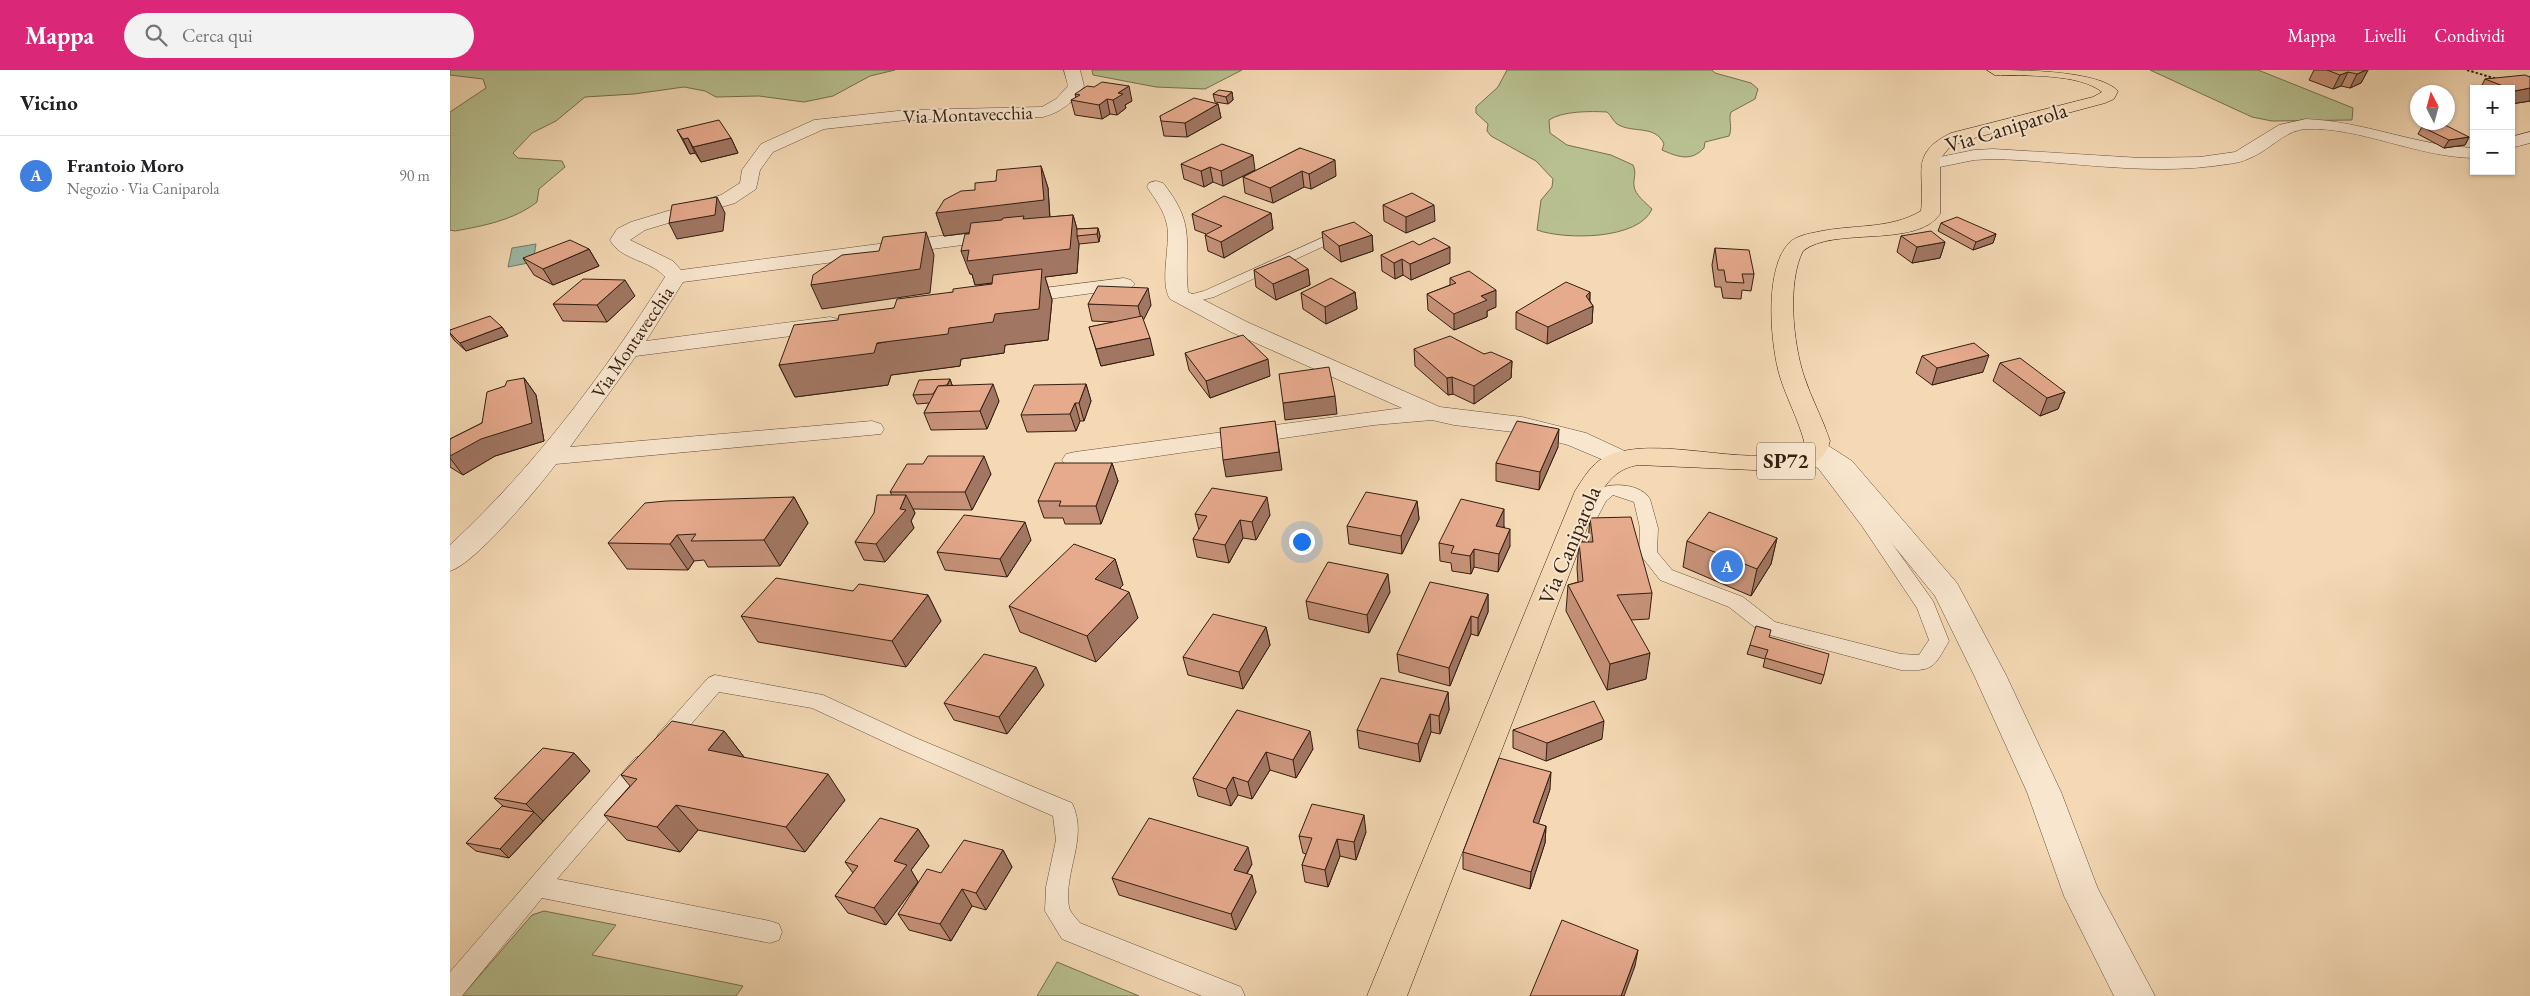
<!DOCTYPE html>
<html lang="it">
<head>
<meta charset="utf-8">
<style>
	body { margin:0; font-family:"EB Garamond",serif; background:#f2f2f2; color:#202124 }
	.controls { position:absolute; right:15px; top:15px; display:grid; overflow:hidden; border-radius:0px; box-shadow:0 1px 4px #0004 }
	.controls button { width:45px; height:45px; display:grid; place-items:center; padding:0; border:0; border-bottom:1px solid #e0e0e0; background:#fff; color:#202124; font:25px sans-serif }
	.compass { position:absolute; left:1960px; top:15px; width:45px; height:45px; border-radius:50%; background:#fff; box-shadow:0 1px 4px #0004; rotate:354deg }
	.you { position:absolute; left:851px; top:471px; width:18px; height:18px; margin:-12px; border:4px solid #fff; border-radius:50%; background:#1a73e8; box-shadow:0 0 0 8px #1a73e833 }
	.badge { display:grid; place-items:center; width:32px; height:32px; border-radius:50%; background:#db2777; color:#fff; font-size:16px; font-weight:700 }
	.pin { position:absolute; translate:-50% -50%; border:2px solid #fff; box-shadow:0 1px 5px #0006 }
	.list { margin:0; padding:0; list-style:none }
	h2 { display:flex; justify-content:space-between; align-items:center; height:65px; margin:0; padding:0 20px; font-size:21px }
	h2 small { font-size:16px; font-weight:400; color:#757577 }
	.list li { display:grid; grid-template-columns:32px 1fr auto; gap:15px; align-items:center; box-sizing:border-box; height:80px; padding:0 20px; border-top:1px solid #e0e0e0 }
	.list b { display:block; font-size:19px; white-space:nowrap }
	.list p { margin:0; font-size:16px; white-space:nowrap; color:#757577 }
	.list em { font-size:16px; font-style:normal; color:#757577 }
	.icon { flex:none; width:28px; height:28px; fill:none; stroke:currentColor; stroke-width:2; stroke-linecap:round; stroke-linejoin:round }
	.map { position:relative; flex:none; width:2080px; height:926px; overflow:hidden }
	header { display:flex; align-items:center; gap:30px; box-sizing:border-box; height:70px; padding:0 25px; background:#db2777; color:#fff }
	header strong { font-size:24px }
	nav { display:flex; gap:28px; margin-inline-start:auto; font-size:18px }
	.search { width:350px; height:45px; background:#f2f2f2; display:flex; align-items:center; gap:12px; box-sizing:border-box; padding:0 18px; border-radius:28px; color:#757577; font-size:19px }
	main { display:flex }
	aside { flex:1; background:#fff }
	.map>svg:first-child { display:block }
	.green { fill:#b8c090; stroke:#766f50 }
	.water { fill:#9dbba8; stroke:#737c6c }
	.lines { fill:none; stroke-linecap:round; stroke-linejoin:round }
	.lane-casing { stroke:#634d3a; stroke-width:1 }
	.street-casing { stroke:#634d3a; stroke-width:1 }
	.primary-casing { stroke:#331e11; stroke-width:1 }
	.path { stroke:#331e11; stroke-width:2; stroke-dasharray:2.5 2; stroke-linecap:butt }
	.lane { fill:#f8e6ce; fill-rule:evenodd }
	.street { fill:#f8e6ce; fill-rule:evenodd }
	.primary { fill:#f4d9b4; fill-rule:evenodd }
	.wall { fill:#c69279; stroke:#331e11 }
	.shaded-wall { fill:#a17763; stroke:#331e11 }
	.building { fill:#e6aa8d; stroke:#331e11 }
	.labels { text-anchor:middle; stroke-width:4; stroke-linejoin:round; paint-order:stroke }
	.far-street-label { font-size:19px; fill:#331e11; stroke:#f8e6ce }
	.shield { fill:#f8e6ce; stroke:#6e5a4a; stroke-width:1 }
	.shield-label { font-size:21px; font-weight:bold; fill:#331e11 }
	.street-label { font-size:22px; fill:#331e11; stroke:#f8e6ce }
</style>
</head>
<body>
<header>
<strong>Mappa</strong>
<div class="search"><svg class="icon" aria-label="search" viewBox="0 0 24 24"><circle cx="10" cy="10" r="6"/><path d="M15 15l6 6"/></svg>Cerca qui</div>
<nav><a>Mappa</a><a>Livelli</a><a>Condividi</a></nav>
</header>
<main>
<aside>
<h2>Vicino<small></small></h2>
<ul class="list">
<li><span class="badge" style="background:#3f7fe0">A</span><div><b>Frantoio Moro</b><p>Negozio · Via Caniparola</p></div><em>90 m</em></li>
</ul>
</aside>
<div class="map">
<svg width="2080" height="926" viewBox="0 0 2080 926">
	<rect width="100%" height="100%" fill="#f4d9b4"/>
	<filter id="stains"><feTurbulence type="fractalNoise" baseFrequency=".004" numOctaves="4"/><feColorMatrix values="0 0 0 0 .2 0 0 0 0 .09 0 0 0 0 .02 0 0 0 .5 -.17"/></filter>
	<radialGradient id="worn" r=".72"><stop offset=".6" stop-color="#630" stop-opacity="0"/><stop offset="1" stop-color="#630" stop-opacity=".3"/></radialGradient>
	<g class="green">
		<path d="M0,0H445L420,6L383,26L354,32L309,26L266,27L255,21L234,17L184,24L135,27L106,51L82,63L63,83L68,88L112,91L115,97L89,119L87,132C64,150 33,156 5,161L0,160V42L36,18L33,9L0,5Z"/>
		<path d="M642,0H792L755,19L706,17L643,5Z"/>
		<path d="M1057,0H1262L1265,3L1301,13L1308,19L1305,29L1281,42C1278,50 1283,57 1279,66L1255,72L1254,78C1241,92 1228,87 1212,80L1214,74C1205,54 1183,64 1167,54C1163,51 1161,45 1157,42C1140,41 1112,41 1099,50L1100,63L1117,75L1161,85L1183,95C1187,104 1183,108 1184,116C1185,125 1196,133 1202,139C1189,170 1115,170 1087,160L1091,130L1102,117L1103,109L1086,91L1041,66L1037,61L1038,54L1026,43V37L1048,17Z"/>
		<path d="M1700,0H1808L1903,38L1902,50L1822,51L1802,47Z"/>
		<path d="M94,841L166,855L142,885L293,916L286,926H12L82,845Z"/>
		<path d="M607,892L689,926H587Z"/>
	</g>
	<path class="water" d="M86,174L83,192L58,197L62,178Z"/>
	<g class="lines">
		<defs>
			<g id="lane">
				<path d="M894,158L900,162L898,165L764,227L736,234L729,230L731,227L754,221Z"/>
				<path d="M1357,383L1380,390L1424,448L1483,531L1499,571C1483,599 1483,601 1451,600L1312,563L1279,537L1210,510L1189,483L1190,458L1184,432L1163,425L1156,431L1146,450H1134L1131,446L1148,419C1163,412 1191,414 1200,429L1208,458L1207,482L1222,500L1293,527L1325,552L1451,584L1469,585L1479,570L1467,538L1412,456L1368,398L1351,392L1349,388L1351,384Z"/>
				<path d="M265,605L373,625L466,668L622,733C639,768 613,802 619,837C620,842 626,848 630,853L791,917L795,926H752L612,869L595,841L596,817L606,770L603,746L452,680L362,638L269,622L223,675L216,678L209,675L206,669L209,663L258,608Z"/>
				<path d="M193,685L201,688L204,694L201,700L107,809L320,851L329,854L332,862L329,870L320,873L92,828L12,926H0V902L185,688Z"/>
			</g>
			<g id="street">
				<path d="M614,0H630L634,16C623,32 612,42 593,47L457,50L374,59L323,82L310,100L306,119L285,133L195,160L180,170L223,191L231,200L550,158L557,160L560,164L557,168L550,170L233,212L196,271L380,247L388,249L391,254L388,259L380,261L186,286L120,377L422,351L431,354L434,359L431,364L106,394C88,418 25,494 0,501V475C85,396 153,305 215,207C201,190 170,190 160,170L167,159L181,152L271,125L290,113L292,100L311,74L364,50L457,40L592,37L606,29L618,16Z"/>
				<path d="M1856,49C1914,51 1966,76 2024,78V88C1966,87 1911,57 1856,59C1838,60 1825,74 1810,83C1800,89 1789,93 1778,94C1700,107 1621,91 1543,89L1524,90L1480,99L1474,98L1471,94L1474,90L1480,89L1524,80L1543,79L1691,88L1750,87L1785,82L1829,55Z"/>
				<path d="M2080,62V73L2061,78V67Z"/>
				<path d="M706,111L713,113C748,157 733,172 738,222L744,225L797,252L990,337L1072,347L1136,363L1179,383L1183,389L1179,395L1170,397L1118,375L1072,363L1004,355L982,350L924,355L625,398L616,396L612,390L616,384L625,382L952,338L781,262L720,229C709,212 721,175 717,155C714,140 705,129 697,117L699,113Z"/>
				<path d="M674,208L681,210L685,214L681,218L561,234L553,233L550,228L553,223L561,222Z"/>
				<path d="M1365,371L1374,373L1402,391L1507,513L1556,605L1611,722L1648,819L1705,926H1664L1614,826L1577,722L1524,605L1485,526L1384,403L1356,385L1352,379L1356,373Z"/>
			</g>
			<path id="primary" d="M1537,0C1570,0 1648,0 1668,21L1664,29L1655,33L1513,71L1499,78L1490,89V144C1466,179 1383,156 1353,181C1337,212 1343,273 1354,306C1361,328 1373,349 1380,371C1374,397 1349,399 1327,401L1188,395C1170,398 1161,407 1151,422L957,926H917L1125,421C1133,409 1141,394 1155,387C1204,363 1293,398 1348,381L1354,371C1348,349 1337,329 1330,307C1320,274 1314,199 1339,173C1346,166 1357,164 1367,162C1402,154 1439,160 1471,141C1476,104 1458,84 1501,63L1643,27L1652,22C1629,3 1574,6 1545,5Z"/>
		</defs>
		<use href="#lane" class="lane-casing"/>
		<use href="#street" class="street-casing"/>
		<use href="#primary" class="primary-casing"/>
		<path class="path" d="M2017,0L2050,10"/>
		<use href="#lane" class="lane"/>
		<use href="#street" class="street"/>
		<use href="#primary" class="primary"/>
	</g>
	<g class="wall">
		<path d="M1864,0H1918L1911,13L1900,18L1891,16L1883,19L1859,10Z"/>
		<path d="M2080,7V31L2061,34V19H2030L2035,9Z"/>
		<path d="M782,22L783,30L778,34L765,32L763,24Z"/>
		<path d="M625,24L682,31L675,35L676,38L667,45L660,44L652,49L625,45L621,30L626,28Z"/>
		<path d="M768,34L771,48L737,67L714,66L710,46Z"/>
		<path d="M1972,57L2019,67L2015,75L1994,78L1968,64Z"/>
		<path d="M227,60L281,68L288,83L251,92L245,83L240,84Z"/>
		<path d="M850,78L886,106L861,119L854,117L823,133L795,123L793,107Z"/>
		<path d="M731,94L805,100L773,116L763,112L754,117L734,109Z"/>
		<path d="M591,96L598,118L600,147L623,145L627,159L648,158L650,166L649,172L629,174L627,203L595,207L602,230L598,270L555,275L554,283L511,289L510,296L441,305L438,315L345,327L329,295L388,250L444,238L503,222L542,214V213L525,215L522,204H520L519,163L494,166L486,143L525,120L546,111Z"/>
		<path d="M933,135L985,151L956,163L934,151Z"/>
		<path d="M821,143L823,159L774,188L758,181L755,165L756,164L745,160L742,144Z"/>
		<path d="M1491,153L1546,164L1543,173L1523,180L1488,161Z"/>
		<path d="M872,162L922,165L923,181L891,192L874,179Z"/>
		<path d="M1451,166L1495,172L1490,188L1462,193L1447,182Z"/>
		<path d="M1265,178L1304,204L1301,221L1292,220L1291,229L1273,228L1271,217H1265L1262,195Z"/>
		<path d="M139,179L149,196L103,215L84,205L73,188Z"/>
		<path d="M931,185L1000,193L961,210L953,205L945,209L932,201Z"/>
		<path d="M858,199L860,215L826,230L806,217L804,200Z"/>
		<path d="M1000,208L1046,237L1037,241V247L1004,260L978,240L977,224L1000,215Z"/>
		<path d="M905,222L907,239L876,254L853,239L851,223Z"/>
		<path d="M1140,222V231L1143,236L1142,253L1097,274L1066,259V242Z"/>
		<path d="M185,226L157,252L113,251L103,234Z"/>
		<path d="M638,234L701,235L693,250L704,285L651,296L639,257L665,252L642,251Z"/>
		<path d="M52,257L58,266L16,281L4,270L0,264V260Z"/>
		<path d="M964,279L1034,284L1062,291L1061,308L1024,334L1003,324L998,325L965,296Z"/>
		<path d="M735,283L820,306L760,328L739,300Z"/>
		<path d="M1472,286L1533,302L1482,315L1466,303Z"/>
		<path d="M1550,293L1615,322L1608,339L1590,346L1543,311Z"/>
		<path d="M74,308L86,325L94,371L45,386L13,405L0,397V369L32,353L55,316Z"/>
		<path d="M500,309L502,315L549,331L537,359L481,360L474,343L479,333L467,334L463,325Z"/>
		<path d="M636,314L641,331L634,351H630L626,361L577,362L571,345Z"/>
		<path d="M1108,377L1089,420L1046,411V393Z"/>
		<path d="M662,393L668,411L651,454H615L613,448H594L588,431Z"/>
		<path d="M541,404L522,440L463,439L465,443L461,451L464,458L435,492L414,490L405,472L442,425L440,422Z"/>
		<path d="M344,427L358,453L330,496L258,497L254,490L244,491L238,500L177,499L158,473Z"/>
		<path d="M967,431L969,449L952,484L899,474L897,456Z"/>
		<path d="M745,444L820,445L806,470L793,468L779,493L747,487L743,469L749,460Z"/>
		<path d="M1140,448L1202,523L1199,549L1181,550L1196,609L1157,620L1116,541L1118,515L1128,512L1127,498L1129,472H1138Z"/>
		<path d="M1054,456L1060,476L1048,502L1024,497L1021,504L1002,501L1001,493L990,491L989,473Z"/>
		<path d="M1327,468L1321,494L1301,526L1233,497L1237,471Z"/>
		<path d="M581,470L557,507L495,500L487,482Z"/>
		<path d="M665,489L673,515L670,518L688,548L646,592L570,562L559,536Z"/>
		<path d="M403,521L478,525L491,551L456,597L308,572L291,546Z"/>
		<path d="M940,522L919,563L859,549L856,531Z"/>
		<path d="M1038,524V542L1028,566L1021,564L1000,616L949,602L947,584Z"/>
		<path d="M816,557L820,575L793,619L738,605L733,587Z"/>
		<path d="M1319,568L1374,605L1371,614L1313,597L1315,589L1297,584L1300,575Z"/>
		<path d="M594,615L557,664L504,650L494,633Z"/>
		<path d="M998,622L999,640L990,664L981,662L970,692L909,678L907,660Z"/>
		<path d="M787,640L863,679L846,708L820,700L802,729L788,725L781,736L748,726L743,708Z"/>
		<path d="M1063,660L1152,669L1096,691L1063,678Z"/>
		<path d="M274,661L294,687H293L395,730L355,782L248,760L230,782L177,770L154,745L180,716L171,705Z"/>
		<path d="M124,683L140,701L59,788L26,781L16,773L53,736L44,728Z"/>
		<path d="M1100,719L1088,754L1096,756L1095,773L1080,819L1013,799V782Z"/>
		<path d="M468,759L479,776L461,800L468,812L436,855L398,843L385,826L403,803L395,792Z"/>
		<path d="M916,762L906,790L890,786L878,817L855,812L852,795L856,784L853,783L849,766Z"/>
		<path d="M553,780L562,797L536,840L522,836L501,871L459,860L448,844L491,803Z"/>
		<path d="M802,794L797,804L806,822L786,860L669,825L662,808Z"/>
	</g>
	<g class="shaded-wall">
		<path d="M1916,0H1918L1911,13L1900,18L1907,4Z"/>
		<path d="M1898,2L1891,16L1883,19L1890,5Z"/>
		<path d="M679,16L682,31L675,35L676,38L667,45L663,30L668,23Z"/>
		<path d="M2080,18V31L2061,34V27L2065,21Z"/>
		<path d="M782,22L783,30L778,34L776,27Z"/>
		<path d="M657,29L660,44L652,49L649,35Z"/>
		<path d="M768,34L771,48L737,67L735,53Z"/>
		<path d="M2019,67L2015,75L1994,78L1999,70Z"/>
		<path d="M238,68L245,83L240,84L233,69Z"/>
		<path d="M281,68L288,83L251,92L243,77Z"/>
		<path d="M803,85L805,100L773,116L771,101Z"/>
		<path d="M885,90L886,106L861,119L859,104Z"/>
		<path d="M591,96L598,118L600,152L494,166L486,143Z"/>
		<path d="M760,97L763,112L754,117L751,101Z"/>
		<path d="M852,101L854,117L823,133L820,118Z"/>
		<path d="M267,127L275,143L273,161L227,169L219,153Z"/>
		<path d="M984,135L985,151L956,163V147Z"/>
		<path d="M821,143L823,159L774,188L771,172Z"/>
		<path d="M623,145L629,166H627L629,174L627,203L595,207L602,230L598,270L555,275L554,283L511,289L510,296L441,305L438,315L345,327L329,295L499,258L545,244L592,207L525,215L522,204H520L511,181Z"/>
		<path d="M648,158L650,166L649,172L647,164Z"/>
		<path d="M476,162L484,185L480,223L372,239L361,215Z"/>
		<path d="M1546,164L1543,173L1523,180L1526,172Z"/>
		<path d="M922,165L923,181L891,192L889,176Z"/>
		<path d="M1495,172L1490,188L1462,193L1467,177Z"/>
		<path d="M1000,177V193L961,210L960,194Z"/>
		<path d="M139,179L149,196L103,215L93,199Z"/>
		<path d="M952,189L953,205L945,209L944,193Z"/>
		<path d="M858,199L860,215L826,230L823,214Z"/>
		<path d="M175,210L185,226L157,252L147,235Z"/>
		<path d="M698,218L701,235L692,253L688,236Z"/>
		<path d="M1046,220V237L1037,241V247L1004,260V244L1031,226Z"/>
		<path d="M905,222L907,239L876,254L875,237Z"/>
		<path d="M1140,222L1139,238L1143,236L1142,253L1097,274L1098,257Z"/>
		<path d="M52,257L58,266L16,281L10,273Z"/>
		<path d="M700,268L704,285L651,296L646,279Z"/>
		<path d="M1539,285L1533,302L1482,315L1487,298Z"/>
		<path d="M818,289L820,306L760,328L756,311Z"/>
		<path d="M1062,291L1061,308L1024,334V316Z"/>
		<path d="M1002,307L1003,324L998,325L997,308Z"/>
		<path d="M74,308L86,325L94,371L45,386L13,405L0,388V386Z"/>
		<path d="M500,309L503,318L494,323Z"/>
		<path d="M543,314L549,331L537,359L530,341Z"/>
		<path d="M636,314L641,331L634,351L629,333Z"/>
		<path d="M1615,322L1608,339L1590,346L1597,328Z"/>
		<path d="M885,326L887,344L835,350L833,333Z"/>
		<path d="M625,333L630,351L626,361L620,344Z"/>
		<path d="M825,351L832,400L776,407L773,390Z"/>
		<path d="M1109,359L1108,377L1089,420L1090,402Z"/>
		<path d="M534,386L541,404L522,440L515,422Z"/>
		<path d="M662,393L668,411L651,454L646,436Z"/>
		<path d="M456,425L465,443L461,451L464,458L435,492L426,474L450,439Z"/>
		<path d="M344,427L358,453L330,496L314,470Z"/>
		<path d="M817,427L820,445L806,470L802,452Z"/>
		<path d="M967,431L969,449L952,484L951,466Z"/>
		<path d="M1054,439V456L1046,473V456Z"/>
		<path d="M790,450L793,468L779,493L775,475Z"/>
		<path d="M575,452L581,470L557,507L550,489Z"/>
		<path d="M1060,459V476L1048,502L1049,484Z"/>
		<path d="M227,465L244,491L238,500L220,474Z"/>
		<path d="M1327,468L1321,494L1301,526L1307,499Z"/>
		<path d="M1024,479V497L1021,504L1020,486Z"/>
		<path d="M665,489L673,515L653,535L645,509Z"/>
		<path d="M938,504L940,522L919,563L917,545Z"/>
		<path d="M679,522L688,548L646,592L637,566Z"/>
		<path d="M1038,524V542L1028,566V548Z"/>
		<path d="M478,525L491,551L456,597L442,571Z"/>
		<path d="M1021,546V564L1000,616L999,598Z"/>
		<path d="M816,557L820,575L793,619L789,602Z"/>
		<path d="M1200,583L1196,609L1157,620L1160,594Z"/>
		<path d="M586,597L594,615L557,664L549,647Z"/>
		<path d="M998,622L999,640L990,664L989,646Z"/>
		<path d="M980,644L981,662L970,692L968,674Z"/>
		<path d="M1154,651L1152,669L1096,691L1097,673Z"/>
		<path d="M274,661L294,687L278,706L258,680Z"/>
		<path d="M860,661L863,679L846,708L843,690Z"/>
		<path d="M816,682L820,700L802,729L798,712Z"/>
		<path d="M124,683L140,701L93,751L76,734Z"/>
		<path d="M1101,702L1100,719L1083,770V752Z"/>
		<path d="M378,704L395,730L355,782L336,757Z"/>
		<path d="M783,707L788,725L781,736L776,719Z"/>
		<path d="M226,735L248,760L230,782L207,757Z"/>
		<path d="M84,742L93,751L59,788L50,779Z"/>
		<path d="M914,745L916,762L906,790L904,772Z"/>
		<path d="M1096,756L1095,773L1080,819L1081,802Z"/>
		<path d="M468,759L479,776L461,800L468,812L436,855L424,838L444,791Z"/>
		<path d="M887,769L890,786L878,817L875,800Z"/>
		<path d="M798,777L802,794L789,816L784,800Z"/>
		<path d="M553,780L562,797L536,840L526,823Z"/>
		<path d="M802,805L806,822L786,860L781,844Z"/>
		<path d="M512,819L522,836L501,871L490,854Z"/>
		<path d="M1188,880L1185,896L1174,926H1171Z"/>
	</g>
	<g class="building">
		<path d="M1877,0H1916L1907,4L1898,2L1890,5Z"/>
		<path d="M2075,5L2080,7V18L2065,21L2061,19L2035,9Z"/>
		<path d="M652,12L679,16L668,23L673,24L663,30L657,29L649,35L621,30L630,25L625,24L637,16L644,17Z"/>
		<path d="M769,20L782,22L776,27L763,24Z"/>
		<path d="M744,28L768,34L735,53L711,51L710,46Z"/>
		<path d="M269,50L281,68L243,77L238,68L233,69L227,60Z"/>
		<path d="M1993,54L2019,67L1999,70L1972,57Z"/>
		<path d="M772,74L803,85L771,101L760,97L751,101L731,94Z"/>
		<path d="M850,78L885,90L859,104L852,101L820,118L793,107Z"/>
		<path d="M591,96L594,130L486,143L494,130L511,121L525,120V113L546,111L547,100Z"/>
		<path d="M962,123L984,135L956,147L933,135Z"/>
		<path d="M774,126L821,143L771,172L755,165L772,156L742,144Z"/>
		<path d="M267,127L265,145L219,153L222,135Z"/>
		<path d="M623,145L620,179L517,191L519,180L511,181L515,164H519L521,153L552,150L553,148L574,146L573,149Z"/>
		<path d="M1507,147L1546,164L1526,172L1491,153Z"/>
		<path d="M904,152L922,165L889,176L872,162Z"/>
		<path d="M648,158L647,164L627,166V159Z"/>
		<path d="M1481,161L1495,172L1467,177L1451,166Z"/>
		<path d="M476,162L470,199L361,215L363,205L392,185L429,181L433,167Z"/>
		<path d="M984,168L1000,177L960,194L952,189L944,193L931,185L963,171L969,175Z"/>
		<path d="M120,170L139,179L93,199L73,188Z"/>
		<path d="M1265,178L1299,180L1304,204H1292L1294,213L1276,212L1274,200H1268Z"/>
		<path d="M839,186L858,199L823,214L804,200Z"/>
		<path d="M592,199L589,239L545,244L543,252L499,258L498,264L427,273L424,283L329,295L344,255L388,250L389,245L444,238L447,229L503,222V219L542,214L543,205Z"/>
		<path d="M1019,201L1046,220L1031,226L1037,230L1004,244L977,224L1006,213L1000,208Z"/>
		<path d="M881,208L905,222L875,237L851,223Z"/>
		<path d="M133,209L175,210L147,235L103,234Z"/>
		<path d="M1116,212L1140,222L1136,226L1143,236L1098,257L1066,242Z"/>
		<path d="M648,216L698,218L688,236L638,234Z"/>
		<path d="M40,246L52,257L10,273L0,263V260Z"/>
		<path d="M692,246L700,268L646,279L639,257Z"/>
		<path d="M793,265L818,289L756,311L735,283Z"/>
		<path d="M1000,266L1034,284L1041,282L1062,291L1024,316L1002,307L997,308L964,279Z"/>
		<path d="M1524,273L1539,285L1487,298L1472,286Z"/>
		<path d="M1570,288L1615,322L1597,328L1550,293Z"/>
		<path d="M879,297L885,326L833,333L829,304Z"/>
		<path d="M74,308L82,353L31,369L0,386V369L32,353L37,322L55,316L57,311Z"/>
		<path d="M500,309L497,315L488,316L483,324L463,325L469,310Z"/>
		<path d="M543,314L530,341L474,343L488,316Z"/>
		<path d="M636,314L629,333H625L620,344L571,345L584,315Z"/>
		<path d="M825,351L829,382L773,390L770,358Z"/>
		<path d="M1067,351L1109,359L1090,402L1046,393Z"/>
		<path d="M478,386H534L515,422H440L457,394H473Z"/>
		<path d="M605,393H662L646,436H609L611,431H588Z"/>
		<path d="M762,418L817,427L802,452L790,450L775,475L743,469L757,446L745,444Z"/>
		<path d="M916,422L967,431L951,466L897,456Z"/>
		<path d="M427,425H456L450,439L456,440L426,474L405,472L424,443Z"/>
		<path d="M344,427L314,470L241,471L246,464L227,465L220,474L158,473L195,433L216,431Z"/>
		<path d="M1011,429L1054,439L1046,456L1060,459L1049,484L1024,479L1020,486L1001,483L1004,476L989,473Z"/>
		<path d="M1259,442L1327,468L1307,499L1237,471Z"/>
		<path d="M514,445L575,452L550,489L487,482Z"/>
		<path d="M1181,447L1202,523L1167,525L1200,583L1160,594L1118,515L1133,511L1129,472H1143L1140,448Z"/>
		<path d="M624,474L665,489L645,509L679,522L637,566L559,536Z"/>
		<path d="M878,492L938,504L917,545L856,531Z"/>
		<path d="M326,508L403,521L409,514L478,525L442,571L291,546Z"/>
		<path d="M980,512L1038,524L1028,548L1021,546L999,598L947,584Z"/>
		<path d="M763,544L816,557L789,602L733,587Z"/>
		<path d="M1306,556L1321,560L1319,567L1379,584L1374,605L1315,588L1318,580L1300,575Z"/>
		<path d="M534,584L586,597L549,647L494,633Z"/>
		<path d="M931,608L998,622L989,646L980,644L968,674L907,660Z"/>
		<path d="M1144,631L1154,651L1097,673L1063,660Z"/>
		<path d="M787,640L860,661L843,690L816,682L798,712L783,707L776,719L743,708Z"/>
		<path d="M222,651L274,661L258,680L378,704L336,757L226,735L207,757L154,745L187,709L171,705Z"/>
		<path d="M93,678L124,683L76,734L44,728Z"/>
		<path d="M1049,688L1101,702L1083,752L1096,756L1081,802L1013,782Z"/>
		<path d="M862,734L914,745L904,772L887,769L875,800L852,795L862,768L849,766Z"/>
		<path d="M52,736L84,742L50,779L16,773Z"/>
		<path d="M430,748L468,759L444,791L457,795L424,838L385,826L408,796L395,792Z"/>
		<path d="M699,748L798,777L784,800L802,805L781,844L662,808Z"/>
		<path d="M514,770L553,780L526,823L512,819L490,854L448,844L477,799L491,803Z"/>
		<path d="M1112,850L1188,880L1171,926H1080Z"/>
	</g>
	<g class="labels">
		<g class="far-street-label">
			<text transform="translate(518 44) rotate(-2)" y="7">Via Montavecchia</text>
			<text transform="translate(182 272) rotate(-56)" y="7">Via Montavecchia</text>
		</g>
		<rect class="shield" x="1307" y="372.5" width="58" height="37" rx="4"/>
		<g class="shield-label">
			<text x="1336" y="398">SP72</text>
		</g>
		<g class="street-label">
			<text transform="translate(1556 57) rotate(-17)" y="8">Via Caniparola</text>
			<text transform="translate(1119 475) rotate(-67)" y="8">Via Caniparola</text>
		</g>
	</g>
	<rect width="100%" height="100%" filter="url(#stains)"/>
	<rect width="100%" height="100%" fill="url(#worn)"/>
</svg>
<div class="controls">
<button>+</button>
<button>−</button>
</div>
<svg class="compass" viewBox="-18 -18 36 36"><path d="M0-13l5 13h-10z" fill="#e53935"/><path d="M0 13l5-13h-10z" fill="#757577"/></svg>
<div class="you"></div>
<div class="pin badge" style="left:1277px;top:496px;background:#3f7fe0">A</div>
</div>
</main>
</body>
</html>
